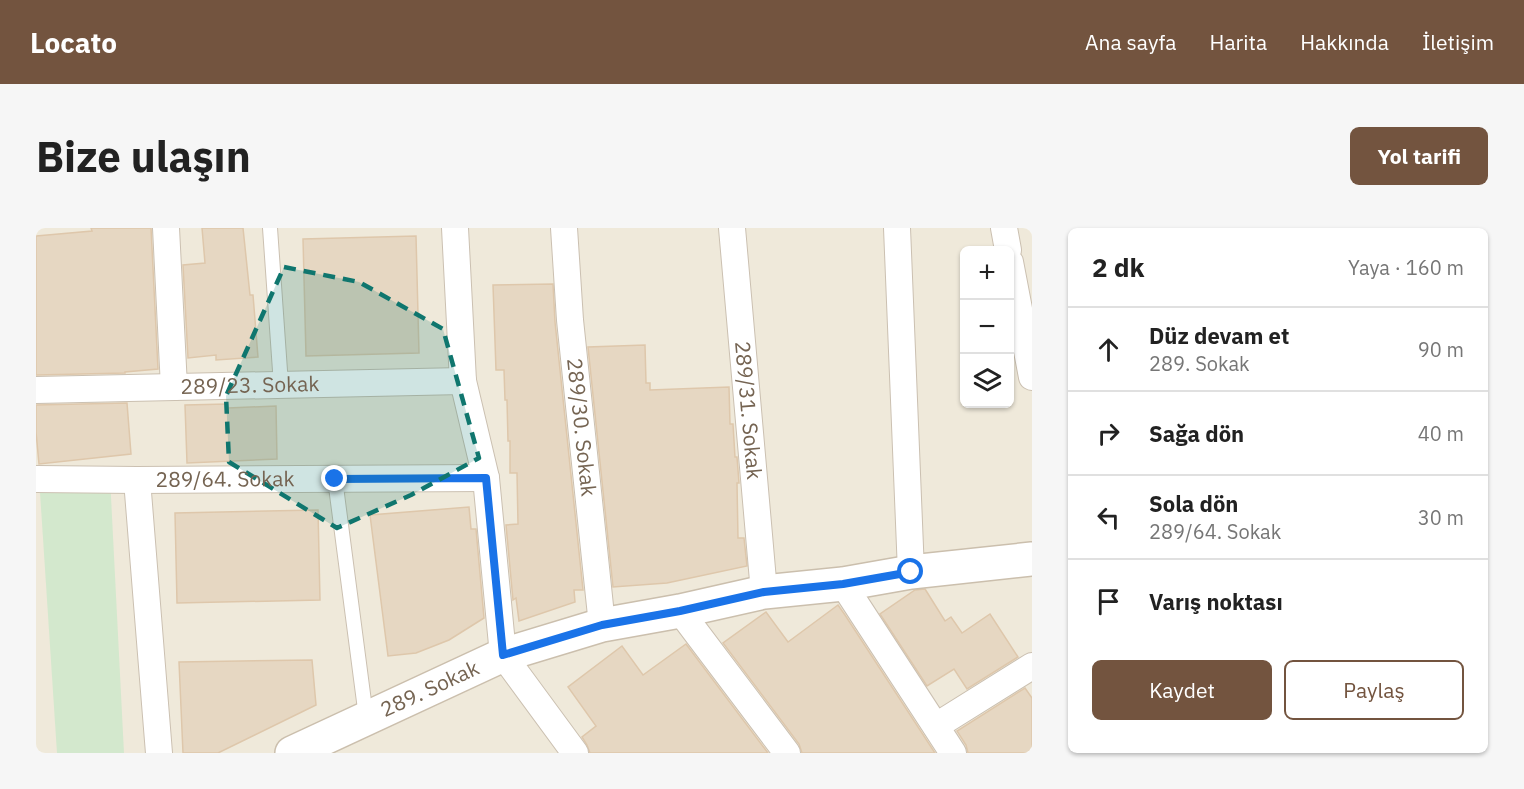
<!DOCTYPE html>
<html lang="tr">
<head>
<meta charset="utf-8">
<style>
	body { margin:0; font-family:"IBM Plex Sans",sans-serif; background:#f6f6f6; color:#222 }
	.controls { position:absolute; right:18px; top:18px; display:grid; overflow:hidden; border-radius:9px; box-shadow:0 2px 4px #0004 }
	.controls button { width:54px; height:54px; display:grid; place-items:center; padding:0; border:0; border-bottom:2px solid #e0e0e0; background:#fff; color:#222; font:30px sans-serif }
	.stop { position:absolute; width:18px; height:18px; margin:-14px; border:4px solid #1a73e8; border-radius:50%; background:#fff }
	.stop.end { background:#1a73e8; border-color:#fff; box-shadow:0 2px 6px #0008 }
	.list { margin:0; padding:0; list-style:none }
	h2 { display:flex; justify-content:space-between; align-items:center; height:78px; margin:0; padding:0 24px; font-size:26px }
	h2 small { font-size:20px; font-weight:400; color:#767676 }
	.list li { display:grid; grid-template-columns:39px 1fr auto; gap:18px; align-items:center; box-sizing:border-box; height:84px; padding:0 24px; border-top:2px solid #e0e0e0 }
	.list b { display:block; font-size:22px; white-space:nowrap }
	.list p { margin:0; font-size:20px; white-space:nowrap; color:#767676 }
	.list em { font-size:20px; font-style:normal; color:#767676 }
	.actions { display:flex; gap:12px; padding:18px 24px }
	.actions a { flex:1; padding:14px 0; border:2px solid #73543f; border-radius:9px; text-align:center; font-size:21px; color:#73543f }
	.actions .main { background:#73543f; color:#fff }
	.icon { flex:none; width:33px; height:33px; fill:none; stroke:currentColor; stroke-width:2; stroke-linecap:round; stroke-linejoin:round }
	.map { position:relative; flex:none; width:996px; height:525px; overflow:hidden; border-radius:9px }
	header { display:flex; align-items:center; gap:36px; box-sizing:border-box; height:84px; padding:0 30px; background:#73543f; color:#fff }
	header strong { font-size:28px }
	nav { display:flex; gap:33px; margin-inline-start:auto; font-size:21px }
	.intro { display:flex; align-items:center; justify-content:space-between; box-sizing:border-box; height:144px; padding:0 36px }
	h1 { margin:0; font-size:42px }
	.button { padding:15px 27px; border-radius:9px; background:#73543f; color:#fff; font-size:21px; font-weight:700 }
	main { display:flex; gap:36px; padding:0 36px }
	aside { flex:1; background:#fff; border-radius:9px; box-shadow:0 2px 4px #0004 }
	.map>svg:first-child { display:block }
	.residential { fill:#efe9da; fill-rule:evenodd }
	.green { fill:#d3e8cd }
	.building { fill:#e6d7c2; stroke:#dec7ab; stroke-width:1.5 }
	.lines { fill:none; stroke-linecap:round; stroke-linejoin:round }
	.lane-casing { stroke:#cbc0b1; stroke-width:16 }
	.street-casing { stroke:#cbc0b1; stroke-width:28 }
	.secondary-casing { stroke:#cbbfad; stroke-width:36 }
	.lane { stroke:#fff; stroke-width:14 }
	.street { stroke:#fff; stroke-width:26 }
	.secondary { stroke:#fff; stroke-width:33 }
	.route { stroke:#1a73e8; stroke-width:8 }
	.marked { fill:#0f766e; fill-opacity:0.2; stroke:#0f766e; stroke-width:4.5; stroke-dasharray:12 8; stroke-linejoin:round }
	.labels { text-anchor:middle; stroke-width:4.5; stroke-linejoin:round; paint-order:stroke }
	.street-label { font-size:21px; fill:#756452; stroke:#fefcf4 }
</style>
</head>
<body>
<header>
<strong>Locato</strong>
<nav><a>Ana sayfa</a><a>Harita</a><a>Hakkında</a><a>İletişim</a></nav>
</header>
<div class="intro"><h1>Bize ulaşın</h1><a class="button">Yol tarifi</a></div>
<main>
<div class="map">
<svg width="996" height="525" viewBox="0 0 996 525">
	<rect width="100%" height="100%" fill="#fbf8ee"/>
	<path class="residential" d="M0,0H996V525H0ZM928,22H974V176H928Z"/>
	<path class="green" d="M3,249H74L88,525H21Z"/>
	<g class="building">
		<path d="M55,0H115L122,141L89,144V145L0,147V8L56,3Z"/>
		<path d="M166,0H207L214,67H217L222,129L180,132V127L152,130L147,37L169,35Z"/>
		<path d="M380,8L383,125L270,128L267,11Z"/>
		<path d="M517,56L519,94L547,362H538L539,374L483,393L480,370L477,372L470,297L482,296L481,245H474V213H472L471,172H469L468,142H460L457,57Z"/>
		<path d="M609,117L610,155H614V162L693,159L694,196H697L699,229H701L703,255H701L702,310H708L711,338L631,355L577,359L552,119Z"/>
		<path d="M91,175L95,226L3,236L0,204V177Z"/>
		<path d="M191,176L192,180L240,178L241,231L151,235L149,177Z"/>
		<path d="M433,279L435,301H440L448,390L413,412L380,425L352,428L334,287Z"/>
		<path d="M282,282L284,372L141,375L139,285Z"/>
		<path d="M889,361L909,393L915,389L926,405L954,386L982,429L931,461L918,441L891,458L844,386L879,362Z"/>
		<path d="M802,377L809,387L899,525H766L763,516L687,415L730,384L752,414Z"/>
		<path d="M650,416L732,525H554L551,517L546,509L560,498L532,459L586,418L607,447Z"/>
		<path d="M276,432L280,477L182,525H147L143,434Z"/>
		<path d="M989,460L996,470V525H932L930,517L921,503Z"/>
	</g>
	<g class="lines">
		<defs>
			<g id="lane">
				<path d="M234,0L245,157"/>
				<path d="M299,251L330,489"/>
			</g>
			<g id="street">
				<path d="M130,0L138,159"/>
				<path d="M419,0L427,153L450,250L467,427L539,525"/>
				<path id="s1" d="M528,0L534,92L566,397"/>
				<path id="s2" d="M696,0L728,364"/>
				<path d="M861,0L875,344"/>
				<path d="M968,0L972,22"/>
				<path d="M974,34L996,149"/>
				<path id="s3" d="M0,162L427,153"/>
				<path id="s4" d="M0,251L101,252L450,250"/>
				<path d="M101,252L123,525"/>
				<path d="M807,356L917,525"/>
				<path d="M644,383L751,525"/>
				<path d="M900,498L996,438"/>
			</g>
			<g id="secondary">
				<path id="s5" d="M256,525L467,427L566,397L644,383L728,364L807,356L875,344L996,331"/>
			</g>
		</defs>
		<use href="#lane" class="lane-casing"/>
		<use href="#street" class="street-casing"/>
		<use href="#secondary" class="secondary-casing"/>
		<use href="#lane" class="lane"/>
		<use href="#street" class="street"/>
		<use href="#secondary" class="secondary"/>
	</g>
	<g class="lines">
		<path class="route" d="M299,251L450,250L467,427L566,397L644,383L728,364L807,356L875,344"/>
	</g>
	<path class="marked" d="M248,39L323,54L407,101L443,230L375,267L301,300L193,234L190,168Z"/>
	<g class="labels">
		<g class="street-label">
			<text dy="7" stroke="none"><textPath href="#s3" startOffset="214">289/23. Sokak</textPath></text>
			<text dy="7" stroke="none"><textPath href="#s2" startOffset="183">289/31. Sokak</textPath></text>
			<text dy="7" stroke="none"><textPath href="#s1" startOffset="200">289/30. Sokak</textPath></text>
			<text dy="7" stroke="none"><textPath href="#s4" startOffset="189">289/64. Sokak</textPath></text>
			<text dy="7" stroke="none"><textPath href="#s5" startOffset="152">289. Sokak</textPath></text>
		</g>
	</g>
</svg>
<div class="controls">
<button>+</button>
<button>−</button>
<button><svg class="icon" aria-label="layers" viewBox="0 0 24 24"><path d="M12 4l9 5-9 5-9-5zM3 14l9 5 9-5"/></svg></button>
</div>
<div class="stop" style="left:875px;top:344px"></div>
<div class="stop end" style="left:299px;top:251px"></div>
</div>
<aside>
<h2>2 dk<small>Yaya · 160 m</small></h2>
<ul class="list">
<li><svg class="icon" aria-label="ahead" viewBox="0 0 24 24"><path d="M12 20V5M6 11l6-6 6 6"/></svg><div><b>Düz devam et</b><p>289. Sokak</p></div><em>90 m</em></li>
<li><svg class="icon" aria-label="right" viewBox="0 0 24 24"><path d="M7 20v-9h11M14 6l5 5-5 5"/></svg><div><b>Sağa dön</b></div><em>40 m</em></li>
<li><svg class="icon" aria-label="left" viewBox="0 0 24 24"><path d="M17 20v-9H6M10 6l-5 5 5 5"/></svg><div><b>Sola dön</b><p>289/64. Sokak</p></div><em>30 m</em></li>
<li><svg class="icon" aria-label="arrive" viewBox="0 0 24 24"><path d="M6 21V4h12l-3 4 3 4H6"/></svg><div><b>Varış noktası</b></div></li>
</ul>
<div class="actions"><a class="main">Kaydet</a><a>Paylaş</a></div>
</aside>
</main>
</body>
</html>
